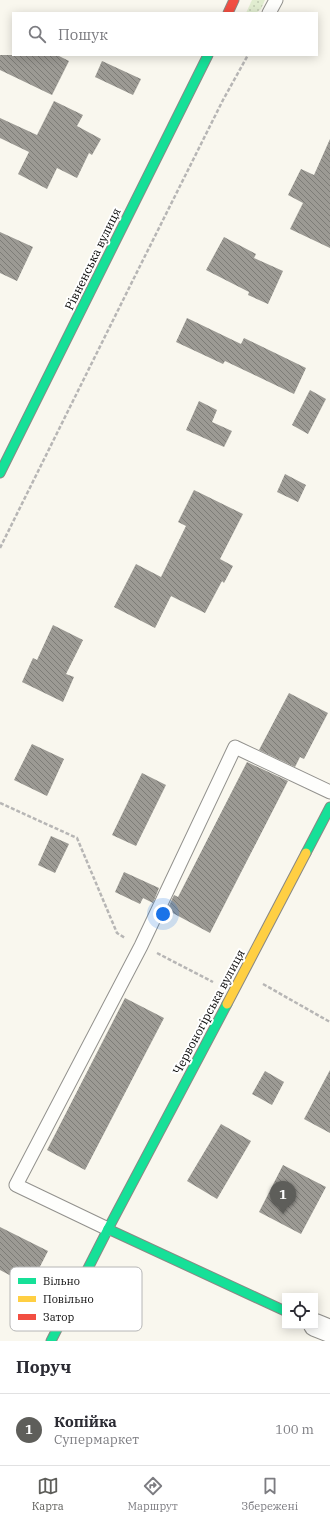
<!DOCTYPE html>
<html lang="uk">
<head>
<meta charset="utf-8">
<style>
	body { margin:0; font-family:"IBM Plex Serif",serif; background:#f2f2f3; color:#2b2b33 }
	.controls { position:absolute; right:12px; bottom:12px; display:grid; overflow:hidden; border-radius:0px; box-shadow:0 2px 10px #0003 }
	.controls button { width:36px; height:36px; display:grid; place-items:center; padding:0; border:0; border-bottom:1px solid #e1e1e2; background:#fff; color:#2b2b33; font:20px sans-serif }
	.you { position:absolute; left:163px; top:914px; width:14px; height:14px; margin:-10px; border:3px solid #fff; border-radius:50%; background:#1a73e8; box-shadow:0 0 0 6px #1a73e833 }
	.badge { display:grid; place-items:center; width:26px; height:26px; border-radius:50%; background:#5e5e5a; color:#fff; font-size:13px; font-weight:700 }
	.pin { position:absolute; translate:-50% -33px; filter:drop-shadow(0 1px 2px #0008) }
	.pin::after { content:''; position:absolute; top:21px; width:14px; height:12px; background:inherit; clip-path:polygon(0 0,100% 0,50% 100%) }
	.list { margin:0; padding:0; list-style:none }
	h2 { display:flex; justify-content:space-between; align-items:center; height:52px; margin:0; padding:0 16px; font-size:17px }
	h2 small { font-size:13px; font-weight:400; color:#7c7c81 }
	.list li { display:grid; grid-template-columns:26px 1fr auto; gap:12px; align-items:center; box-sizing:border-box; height:72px; padding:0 16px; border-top:1px solid #e1e1e2 }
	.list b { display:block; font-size:15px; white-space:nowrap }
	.list p { margin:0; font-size:13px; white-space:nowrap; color:#7c7c81 }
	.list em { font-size:13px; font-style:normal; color:#7c7c81 }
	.icon { flex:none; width:22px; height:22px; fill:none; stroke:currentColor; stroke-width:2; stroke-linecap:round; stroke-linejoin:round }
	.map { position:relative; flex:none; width:330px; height:1341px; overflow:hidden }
	.search { position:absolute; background:#fff; box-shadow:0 2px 10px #0003; left:12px; right:12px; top:12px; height:44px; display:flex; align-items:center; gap:10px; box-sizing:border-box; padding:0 14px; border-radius:0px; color:#7c7c81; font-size:15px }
	.sheet { height:124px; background:#fff }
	nav { display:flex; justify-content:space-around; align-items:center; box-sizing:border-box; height:56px; border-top:1px solid #e1e1e2; background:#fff; font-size:11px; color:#7c7c81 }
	nav a { display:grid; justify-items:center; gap:2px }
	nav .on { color:#5e5e5a }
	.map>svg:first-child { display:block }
	.grass { fill:url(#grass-dots) }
	.building { fill:url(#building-back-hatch) }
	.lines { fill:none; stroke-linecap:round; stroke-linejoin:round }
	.lane-casing { stroke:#92918d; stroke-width:15 }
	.street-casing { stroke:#92918d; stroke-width:24 }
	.fast-casing { stroke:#898884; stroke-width:11 }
	.slow-casing { stroke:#898884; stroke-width:11 }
	.jam-casing { stroke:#898884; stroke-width:11 }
	.path { stroke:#b7b6b5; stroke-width:2.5; stroke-dasharray:4 2; stroke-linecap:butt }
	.lane { stroke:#fefefc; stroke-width:13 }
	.street { stroke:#fefefc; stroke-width:22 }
	.fast { stroke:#16e098; stroke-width:9 }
	.slow { stroke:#ffcf43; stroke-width:9 }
	.jam { stroke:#f24e42; stroke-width:9 }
	.labels { text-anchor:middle; stroke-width:4; stroke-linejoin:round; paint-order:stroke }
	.street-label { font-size:12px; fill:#0b0b0b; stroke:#fff }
	.key { fill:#fff; stroke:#b6b6b6; stroke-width:1 }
	.key-label { font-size:11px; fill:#0b0b0b }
</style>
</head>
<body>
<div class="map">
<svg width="330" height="1341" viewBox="0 0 330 1341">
	<defs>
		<pattern id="grass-dots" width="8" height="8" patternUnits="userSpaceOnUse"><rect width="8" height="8" fill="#e1edd0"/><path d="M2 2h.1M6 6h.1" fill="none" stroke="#c0cab1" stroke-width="1.8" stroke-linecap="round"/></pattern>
		<pattern id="building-back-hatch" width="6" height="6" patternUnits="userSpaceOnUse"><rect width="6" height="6" fill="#9c9a94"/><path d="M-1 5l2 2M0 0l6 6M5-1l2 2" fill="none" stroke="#7d7c77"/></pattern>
	</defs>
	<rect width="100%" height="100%" fill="#f9f7ee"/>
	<path class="grass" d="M252,0H265L261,9L256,13H246Z"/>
	<g class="building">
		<path d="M0,55H57L69,61L52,95L0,70Z"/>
		<path d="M102,61L141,79L133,95L95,77Z"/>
		<path d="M54,101L83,115L77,126L101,139L92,155L89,153L77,178L57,168L47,189L18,174L29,152L0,138V118L37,135Z"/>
		<path d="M330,139V248L290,229L303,203L288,195L301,169L314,175Z"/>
		<path d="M0,232L33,247L17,281L0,273Z"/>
		<path d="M224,237L256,254L254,258L283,271L268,304L248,295L249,292L206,270Z"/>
		<path d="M187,318L241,344L244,338L306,368L294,394L225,361L223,364L176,342Z"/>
		<path d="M310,390L326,399L308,434L292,425Z"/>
		<path d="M199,401L217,410L212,422L232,431L224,447L186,430Z"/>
		<path d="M285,474L306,485L298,502L277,492Z"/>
		<path d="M194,490L243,514L220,559L233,566L224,583L222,581L205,613L171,596L155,628L114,607L136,564L161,577L186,526L178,522Z"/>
		<path d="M53,625L83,640L66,674L74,677L63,702L22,682L33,658L37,660Z"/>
		<path d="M289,693L328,713L304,759L300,757L295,767L259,750Z"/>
		<path d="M32,744L64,759L47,796L14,780Z"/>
		<path d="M247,762L288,781L210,933L167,910L174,895L178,897Z"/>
		<path d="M142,773L166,785L136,846L112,835Z"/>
		<path d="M51,836L69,844L55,873L38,865Z"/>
		<path d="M124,872L159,888L153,903L143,898L140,904L115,892Z"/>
		<path d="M125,998L164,1018L85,1170L47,1150Z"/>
		<path d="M330,1070V1133L304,1119Z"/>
		<path d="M265,1071L284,1082L272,1105L252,1094Z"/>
		<path d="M221,1124L251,1141L217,1199L187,1181Z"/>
		<path d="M283,1165L326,1187L301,1234L259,1212Z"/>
		<path d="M0,1227L48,1251L30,1286L0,1270Z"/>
	</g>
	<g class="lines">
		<defs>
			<g id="lane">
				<path d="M269,13L276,0"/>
				<path d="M108,1229L16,1185L141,946L235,747L330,792"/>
			</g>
			<path id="street" d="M315,1325L330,1331"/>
			<g id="fast">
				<path d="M0,473L208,55"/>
				<path d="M306,853L330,807"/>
				<path d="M108,1229L285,1311"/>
				<path d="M51,1341L108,1229L227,1004"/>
			</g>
			<path id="slow" d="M227,1004L306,853"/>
			<path id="jam" d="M228,13L234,0"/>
		</defs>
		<use href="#lane" class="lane-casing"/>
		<use href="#street" class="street-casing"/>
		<use href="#fast" class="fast-casing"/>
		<use href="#slow" class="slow-casing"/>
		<use href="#jam" class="jam-casing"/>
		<g class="path">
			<path d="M0,548L134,278L223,100L248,55"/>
			<path d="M0,803L77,838L117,933L125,938"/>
			<path d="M157,953L213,982"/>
			<path d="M263,984L330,1022"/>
		</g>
		<use href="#lane" class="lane"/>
		<use href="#street" class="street"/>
		<use href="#fast" class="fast"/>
		<use href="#slow" class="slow"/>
		<use href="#jam" class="jam"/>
	</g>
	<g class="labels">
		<g class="street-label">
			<text transform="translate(93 259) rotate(-64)" y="4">Рівненська вулиця</text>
			<text transform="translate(209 1012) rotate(-62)" y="4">Червоногірська вулиця</text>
		</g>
	</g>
	<rect x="10" y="1267" width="132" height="64" rx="6" class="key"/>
	<rect x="18" y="1278" width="18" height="6" fill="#16e098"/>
	<rect x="18" y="1296" width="18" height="6" fill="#ffcf43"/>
	<rect x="18" y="1314" width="18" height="6" fill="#f24e42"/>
	<g class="key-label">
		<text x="43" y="1285">Вільно</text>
		<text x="43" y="1303">Повільно</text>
		<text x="43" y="1321">Затор</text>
	</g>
</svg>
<div class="controls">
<button><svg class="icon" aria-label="locate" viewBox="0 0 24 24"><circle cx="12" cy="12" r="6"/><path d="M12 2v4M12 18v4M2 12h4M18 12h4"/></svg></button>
</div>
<div class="you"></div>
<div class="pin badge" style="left:283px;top:1214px">1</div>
<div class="search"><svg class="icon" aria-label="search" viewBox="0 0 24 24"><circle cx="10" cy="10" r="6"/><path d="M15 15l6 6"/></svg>Пошук</div>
</div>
<section class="sheet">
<h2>Поруч<small></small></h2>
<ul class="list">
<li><span class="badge">1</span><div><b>Копійка</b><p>Супермаркет</p></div><em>100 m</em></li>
</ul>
</section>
<nav>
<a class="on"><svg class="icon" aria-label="map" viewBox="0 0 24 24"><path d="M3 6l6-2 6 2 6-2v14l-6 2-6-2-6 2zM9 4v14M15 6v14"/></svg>Карта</a>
<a><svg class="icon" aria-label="directions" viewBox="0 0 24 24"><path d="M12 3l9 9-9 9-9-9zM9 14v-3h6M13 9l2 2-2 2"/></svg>Маршрут</a>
<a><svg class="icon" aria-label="saved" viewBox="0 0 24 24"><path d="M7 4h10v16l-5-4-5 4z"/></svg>Збережені</a>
</nav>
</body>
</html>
